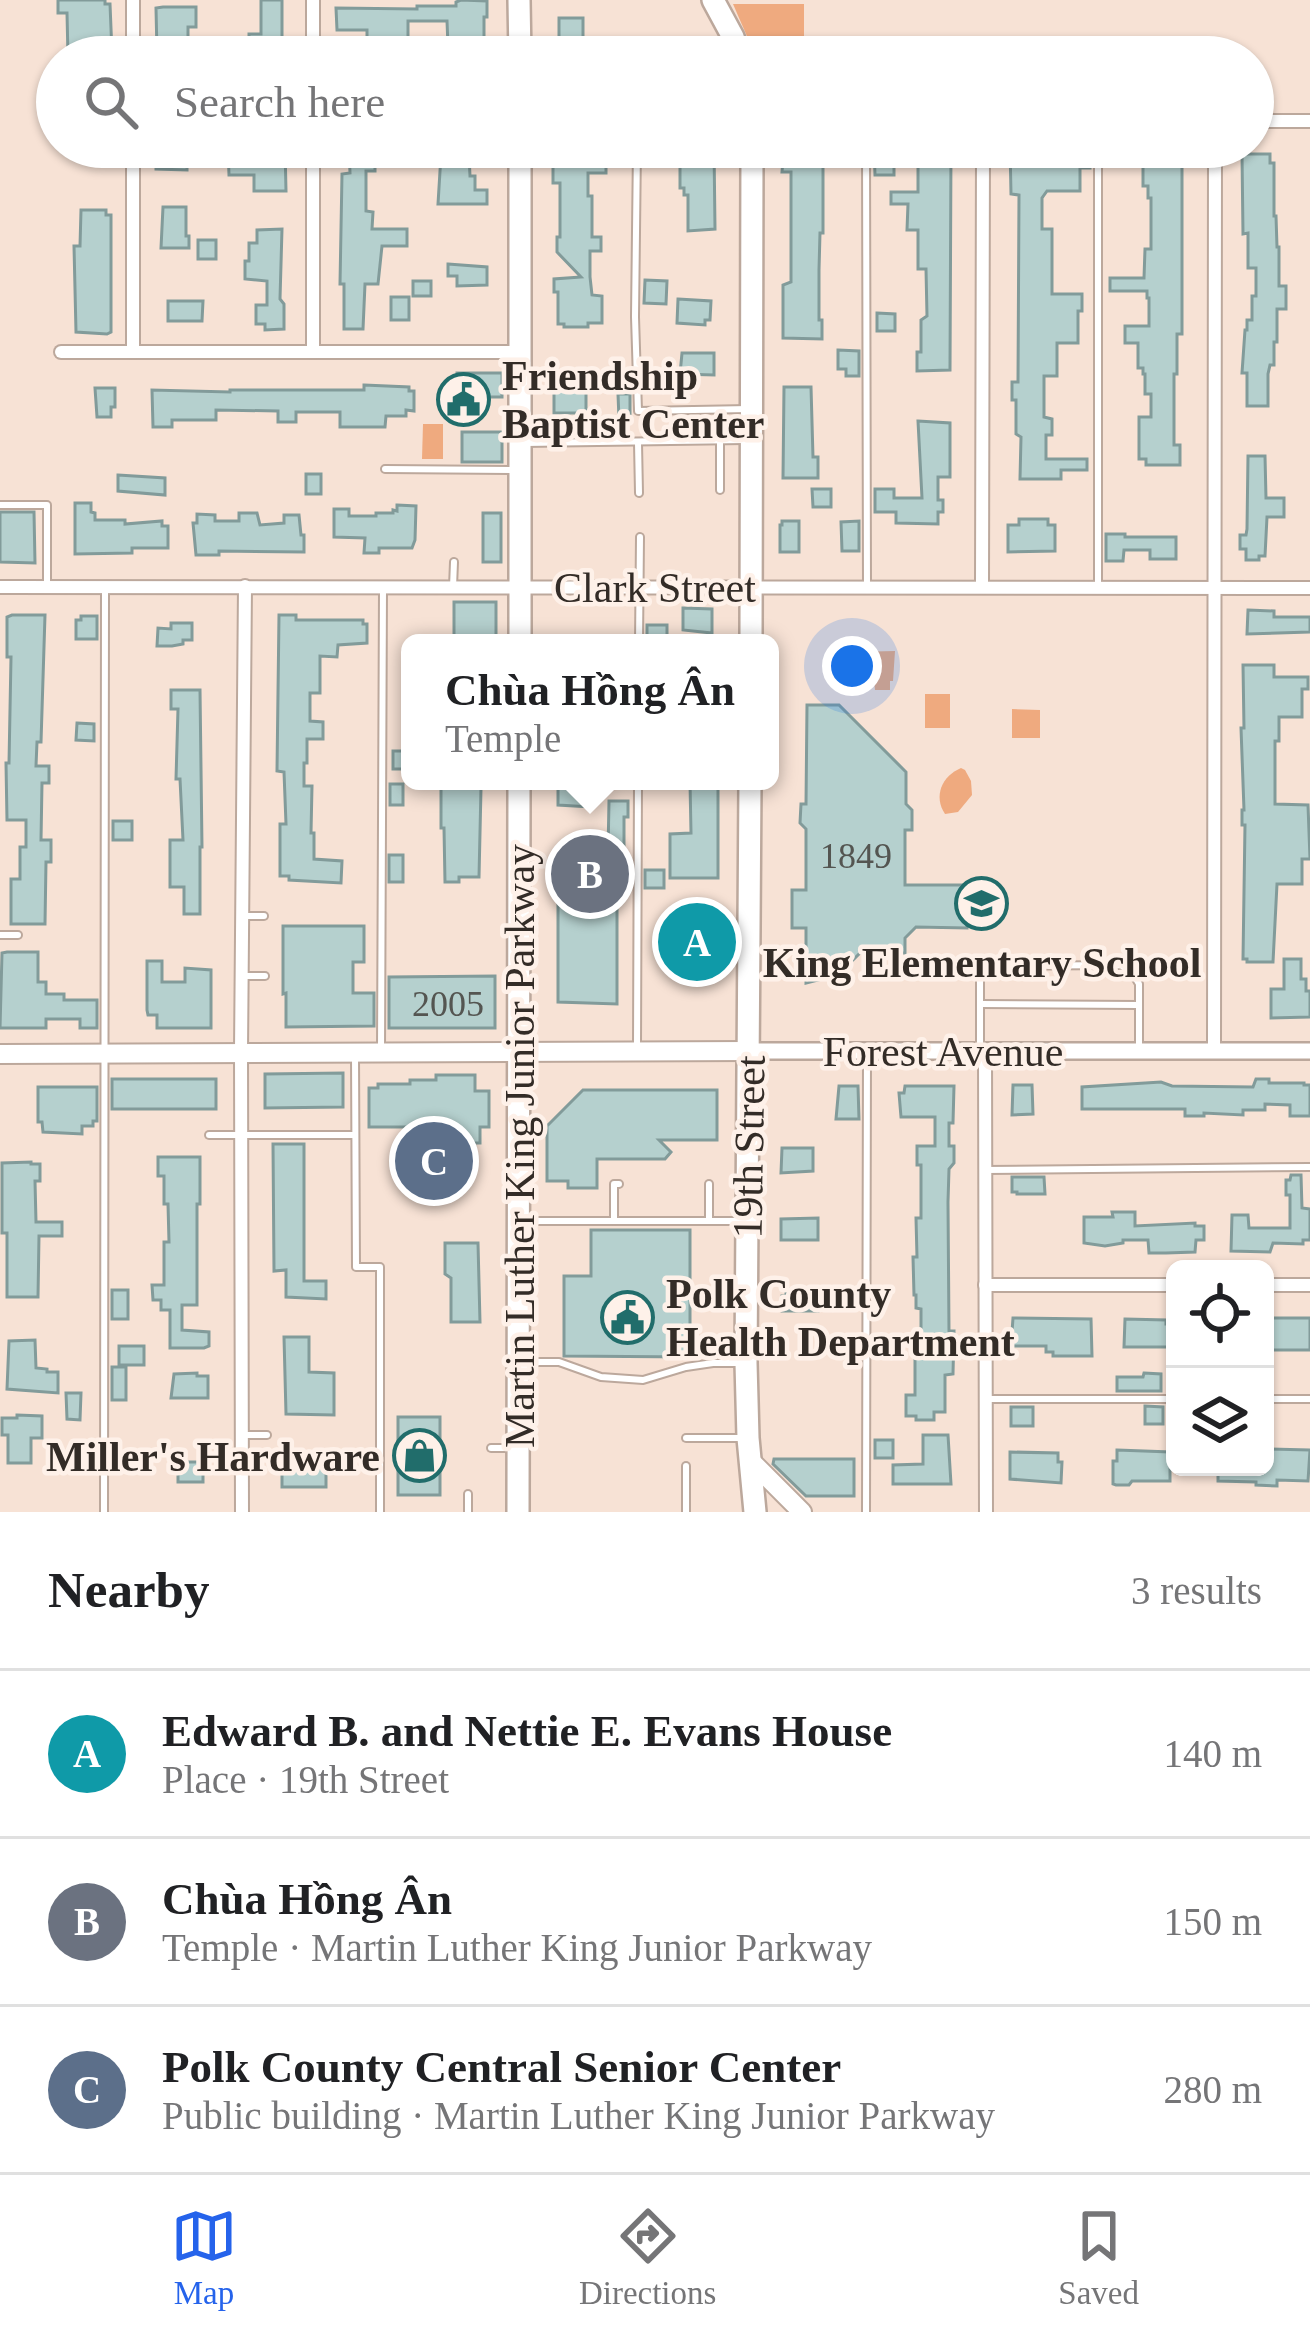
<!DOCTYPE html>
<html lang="en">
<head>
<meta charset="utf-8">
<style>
	body { margin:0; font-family:Georgia,serif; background:#f2f2f2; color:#202124 }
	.controls { position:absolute; right:36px; bottom:36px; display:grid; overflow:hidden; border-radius:18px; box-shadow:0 3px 9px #0004 }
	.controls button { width:108px; height:108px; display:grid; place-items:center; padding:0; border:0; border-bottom:3px solid #e0e0e0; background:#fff; color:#202124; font:60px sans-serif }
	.you { position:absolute; left:852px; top:666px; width:42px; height:42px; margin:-30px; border:9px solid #fff; border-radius:50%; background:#1a73e8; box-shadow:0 0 0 18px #1a73e833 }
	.badge { display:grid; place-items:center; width:78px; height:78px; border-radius:50%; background:#2563eb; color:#fff; font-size:39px; font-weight:700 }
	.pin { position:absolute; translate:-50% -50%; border:6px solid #fff; box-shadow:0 3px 12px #0006 }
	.popup { position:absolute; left:401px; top:634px; width:378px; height:156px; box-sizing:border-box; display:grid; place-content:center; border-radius:18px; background:#fff; filter:drop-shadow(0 3px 9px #0005); font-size:39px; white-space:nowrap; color:#757577 }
	.popup b { font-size:45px; color:#202124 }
	.popup::after { content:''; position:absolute; left:50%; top:100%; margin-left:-24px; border:24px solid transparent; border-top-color:#fff }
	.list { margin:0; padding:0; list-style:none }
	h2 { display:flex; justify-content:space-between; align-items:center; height:156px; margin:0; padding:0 48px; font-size:51px }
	h2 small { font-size:39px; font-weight:400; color:#757577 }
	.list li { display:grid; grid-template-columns:78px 1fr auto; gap:36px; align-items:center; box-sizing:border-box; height:168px; padding:0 48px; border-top:3px solid #e0e0e0 }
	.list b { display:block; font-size:45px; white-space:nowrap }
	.list p { margin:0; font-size:39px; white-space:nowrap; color:#757577 }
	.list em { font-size:39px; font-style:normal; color:#757577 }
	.icon { flex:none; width:66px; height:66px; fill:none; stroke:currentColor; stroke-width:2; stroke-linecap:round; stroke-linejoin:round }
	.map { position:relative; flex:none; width:1310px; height:1512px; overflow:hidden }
	.search { position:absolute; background:#fff; box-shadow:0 3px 9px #0004; left:36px; right:36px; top:36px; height:132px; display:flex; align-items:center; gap:30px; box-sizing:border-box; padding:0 42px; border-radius:66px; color:#757577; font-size:45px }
	.sheet { height:660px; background:#fff }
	nav { display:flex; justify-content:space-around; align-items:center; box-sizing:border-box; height:168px; border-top:3px solid #e0e0e0; background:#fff; font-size:33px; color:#757577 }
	nav a { display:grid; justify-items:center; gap:6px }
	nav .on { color:#2563eb }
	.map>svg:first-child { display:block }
	.green { fill:#efaa7f }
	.building { fill:#b5d0ce; stroke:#829b9a; stroke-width:3 }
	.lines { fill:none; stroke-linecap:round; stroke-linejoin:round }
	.service-casing { stroke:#bca89c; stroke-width:10 }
	.minor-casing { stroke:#bca89c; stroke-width:16 }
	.tertiary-casing { stroke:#bca89c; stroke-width:20 }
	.secondary-casing { stroke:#bca89c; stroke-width:22 }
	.primary-casing { stroke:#bca89c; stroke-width:26 }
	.service { stroke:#fff; stroke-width:6 }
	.minor { stroke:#fff; stroke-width:12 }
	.tertiary { stroke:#fff; stroke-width:15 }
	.secondary { stroke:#fff; stroke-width:18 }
	.primary { stroke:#fff; stroke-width:21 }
	.labels { text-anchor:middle; stroke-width:9; stroke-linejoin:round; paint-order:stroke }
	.number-label { font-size:36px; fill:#545551 }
	.poi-label { font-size:42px; font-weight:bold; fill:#332c27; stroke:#fef1e9; text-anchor:start }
	.street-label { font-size:42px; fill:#332c27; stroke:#fef1e9 }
</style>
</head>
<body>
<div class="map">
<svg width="1310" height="1512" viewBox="0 0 1310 1512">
	<rect width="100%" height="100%" fill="#f7e2d5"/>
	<g class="green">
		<path d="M733,4H804V57H756Z"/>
		<path d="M423,424H443V459H422Z"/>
		<path d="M850,642H853L854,652L895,651L893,681H890V690H875L874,681L865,685L850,661Z"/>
		<rect x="925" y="694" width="25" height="34"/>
		<path d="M1012,709L1040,710V738H1012Z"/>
		<path d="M961,768L965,770L971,781L972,795L958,812L945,814C933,796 942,776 961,768Z"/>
	</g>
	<g class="building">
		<path d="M58,0H105V4H110L112,53L80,54V57H68L67,13H58Z"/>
		<path d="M261,0H282V51H277V57H249V34H261Z"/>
		<path d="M461,0L487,1V17H484V48L448,46L447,21H408V48H367V30H337L336,8L417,9V6H456V2Z"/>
		<path d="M163,7H196V27H188V53H157L156,8Z"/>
		<path d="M559,18H583V45H588V57H559Z"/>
		<path d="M228,147H285L286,191H254V175H229Z"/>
		<path d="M349,147H375V171H366V211L373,212L372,229H407V246H382L378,284H365L363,329H344V284H340L342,174L350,173Z"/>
		<path d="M683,147H714L715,229L688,231V195H684V188H680V159H683Z"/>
		<path d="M784,147L823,151V233H820L819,270V320H822V339L783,338V285L791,282V172H782Z"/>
		<path d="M874,147H951L950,370L917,371V352H921V320L927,316L926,269H918V230H907L908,204H891V192H918V165H894V175H875Z"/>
		<path d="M1010,147H1044V154H1069V148H1090V168H1080V191H1047L1042,198V229H1052V294H1082V311H1078V343H1057V376H1044V417L1052,419V435H1046V459H1087V470H1061V479H1020L1021,437L1016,434V400H1012V382H1018L1019,195L1011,194Z"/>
		<path d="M1143,147H1182V334H1177V374H1174V445H1180V465H1146V459H1139V417H1151V394H1145V374H1143V368H1138V343H1125V326H1149V298H1147V291H1110V278H1144L1145,249H1151V198H1148V186H1143Z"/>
		<path d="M156,151H187V170L156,169Z"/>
		<path d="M1242,154H1270V163H1274V216H1276L1277,247H1279V286H1286V309H1277V342H1274V365H1270L1268,374V406H1247V373H1242L1245,330H1247V320H1252V296H1256V268H1248V233L1243,234Z"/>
		<path d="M441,155H469L470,176H475V190H487V204H438Z"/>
		<path d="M553,160H606V173H588V196H592V237H601V251H590V277L592,295L602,296V323H588V327H564V324H558V292H554V279L581,277L557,252V237H560V183H553Z"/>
		<path d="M163,207H186V236H189V248H161Z"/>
		<path d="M81,210H106V215H111V332L107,334L76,332L74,246H80Z"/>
		<path d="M282,229L280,299L284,304V329L265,330V324H256V305H267V281L245,279V261H249V243H257V230Z"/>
		<rect x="198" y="240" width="18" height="19"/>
		<path d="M448,264L487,267V285L457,286V276H448Z"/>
		<path d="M645,280L667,281L666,304L644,303Z"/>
		<rect x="413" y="281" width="18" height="15"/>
		<rect x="391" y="297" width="18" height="23"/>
		<path d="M678,299L711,301L710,320H705V325L677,323Z"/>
		<path d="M168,301H203L202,321H168Z"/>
		<path d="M877,313L895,314V331H877Z"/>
		<path d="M838,350L859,351V376H846V369H838Z"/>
		<path d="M682,353H714V375L680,374Z"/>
		<rect x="457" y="373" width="45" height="24"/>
		<path d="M364,385L409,387V391H414V411L406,410V416H386L385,427H340V412H296V422H278V411L216,410V420H172V427H153L152,390L230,392V390H364Z"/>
		<path d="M558,387L586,390V413H554V390Z"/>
		<path d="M784,387H811L813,457H818V478H783Z"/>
		<path d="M95,388H115V407H111V417H97Z"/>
		<path d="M618,394H630V419H619Z"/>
		<path d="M918,421L950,423V477H938V500H943V512H938V524L896,523V512H875V489H894V498H922Z"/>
		<rect x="462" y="432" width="40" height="30"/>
		<path d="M1248,456H1265L1266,498H1284V517H1267L1265,556H1259V560H1246V549H1240V535H1246L1247,529Z"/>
		<rect x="306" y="474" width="15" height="20"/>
		<path d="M118,475L165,478V495L118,491Z"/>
		<path d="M812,489H831V507H813Z"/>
		<path d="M75,503H91V512L95,513V520H125V524L162,521V526H168V548H132V553L75,554Z"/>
		<path d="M397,505L416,506L415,540L412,548H379V553H364L365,538L334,537V509H349V516H376V513H393V510L397,511Z"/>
		<path d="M0,512H34L35,563L0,562Z"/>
		<path d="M239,513H257L260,525L284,523V515H299L301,535H304V552L219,551V555H196L193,523H197V514L215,515V521H239Z"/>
		<rect x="483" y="513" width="18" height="49"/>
		<path d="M1019,519H1048V525H1055V551L1008,552V525H1019Z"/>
		<path d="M782,521H799V552H780V525H782Z"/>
		<path d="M859,521V551H842L841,522Z"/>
		<path d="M1106,534H1125V537H1176V559H1150V550H1124L1123,561H1106Z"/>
		<rect x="454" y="602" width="42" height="35"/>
		<path d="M683,608L712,609V633L683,630Z"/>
		<path d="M1248,610L1274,611V617H1310V632L1247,634Z"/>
		<path d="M12,615H45L41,742H37L36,766H49V783H42L41,840H51V862H46L45,924H11V879H20V847H26V820H7L6,763H9L11,657H7V617Z"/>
		<path d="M279,615H296V620H363V624H367V643L338,645L337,657L320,656V693H310V721L323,722V739H307V763H304V786H312L311,833H314V859L342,861L341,883L289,880V876H280V824H286L284,772L277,771Z"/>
		<path d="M81,616H97V639H76V620H81Z"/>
		<path d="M171,623H192V640H183V644L172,646H157L158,628L171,629Z"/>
		<rect x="647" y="625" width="20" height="18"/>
		<path d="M1243,665H1274V677H1308V689H1302V717H1279V741H1275V804L1308,805L1310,859H1302V884H1277L1273,962H1247V959H1243L1245,825H1242V810H1244L1241,728H1244Z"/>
		<path d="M171,690H200L202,847H200V914H184V887H170V840H183L180,779H176L178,709H171Z"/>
		<path d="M807,705H839L906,772V804L912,810V830H905V885H967V928L916,927L905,938V953H860L838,975L806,983V928H792V890H806V829L800,823L801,804H806Z"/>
		<path d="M77,723L94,724V741L76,740Z"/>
		<rect x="393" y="751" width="17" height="18"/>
		<path d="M690,782L710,783V788H718V878H670V834L691,833Z"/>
		<rect x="390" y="784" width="13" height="21"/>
		<path d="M444,784H477L481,788L479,877H459V882H445L444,828H441V786Z"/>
		<path d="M562,786L590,788V807L558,805V788Z"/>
		<path d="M609,801H628V817H624V870H630V885H617V1004L558,1002V860H587V852H608Z"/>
		<rect x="113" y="821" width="19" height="19"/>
		<rect x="389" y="855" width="14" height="27"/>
		<rect x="645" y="870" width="19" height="18"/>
		<path d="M283,926H364V962H353V993H374V1026L286,1027V993L283,994Z"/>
		<path d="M678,928H714L716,950L683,951V946H678Z"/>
		<path d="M7,952H38V982H46V994H64V1000H97V1028H80V1019H46V1028H0L2,953Z"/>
		<path d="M1284,959H1301V979H1306V991H1310V1017L1271,1018V989H1284Z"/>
		<path d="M147,961H162V982H185V968L211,970V1028H157V1015H148L147,1010Z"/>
		<path d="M495,976V1028H389V977Z"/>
		<path d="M343,1073V1107L265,1108V1074Z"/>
		<path d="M436,1075H475V1091H489V1127H480V1143H444V1127H369V1088H378V1084H410V1080H436Z"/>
		<rect x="112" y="1079" width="104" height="30"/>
		<path d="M1256,1079H1269V1083H1304V1085H1310V1116H1290V1105L1265,1104V1110H1243V1115L1204,1113V1116H1185V1109H1082V1087L1161,1082L1172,1086L1253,1087Z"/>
		<path d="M1013,1085H1032L1033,1114L1012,1115Z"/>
		<path d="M839,1086H858L859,1119H836Z"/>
		<path d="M905,1086H954L953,1123H949V1146H954V1163L949,1169L948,1202L949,1331H954L953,1374L945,1375V1412H934V1420H916V1416H906V1395H915V1356H921V1309L916,1308V1295H914L913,1257H917L916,1218H921V1165H917V1146H935V1117H901L899,1093H904Z"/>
		<path d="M38,1087H97V1121H93V1126H82V1134L43,1132L42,1122H38Z"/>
		<path d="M583,1090H717V1140H659L671,1152L665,1159H597V1188H568V1181H547V1126Z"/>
		<path d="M273,1144H304V1281H326V1299L286,1297V1270L274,1271Z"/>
		<path d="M782,1148H813V1171L781,1173Z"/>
		<path d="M158,1157H200V1204H197V1305H182V1330L209,1332V1346L204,1348H170V1310H161V1300H153L152,1285H164V1242H169L168,1204H164V1176H158Z"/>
		<path d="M31,1162V1164H40V1181H35L36,1222H62V1236H39L38,1297H7V1233H2V1163Z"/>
		<path d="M1291,1175H1301L1302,1208L1310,1209V1240H1303V1244L1273,1243L1270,1252L1231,1251L1232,1215H1248L1249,1228H1290V1195H1286V1180H1290Z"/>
		<path d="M1012,1177H1044L1045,1194H1017V1192H1012Z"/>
		<path d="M1112,1212H1135V1226L1195,1223V1226H1204V1240H1196L1195,1252L1166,1253H1149L1148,1240H1123V1243L1105,1246L1084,1243V1217H1113Z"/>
		<path d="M818,1218V1240H781V1219Z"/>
		<path d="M591,1230H690V1357L564,1356V1276H591Z"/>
		<path d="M445,1243H478L480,1322H451V1278L445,1274Z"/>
		<path d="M786,1289H818V1311H782V1296H786Z"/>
		<rect x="112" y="1290" width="16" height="29"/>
		<path d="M1013,1318L1091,1319L1092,1356H1053V1352H1046V1346H1011Z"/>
		<rect x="1265" y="1318" width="45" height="32"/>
		<path d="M1125,1319L1166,1320V1324H1174V1347H1124Z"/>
		<path d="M284,1337H309V1372L334,1373V1415L286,1414Z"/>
		<path d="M35,1340L36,1368L47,1369V1372H58V1393L7,1389L9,1341Z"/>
		<rect x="119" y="1346" width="25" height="19"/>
		<rect x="112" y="1367" width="14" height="33"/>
		<path d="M197,1373V1376H208V1398H171L174,1374Z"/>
		<path d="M1144,1373L1161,1374V1391H1117V1377H1143Z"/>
		<path d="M66,1393H81L80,1420L67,1419Z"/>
		<path d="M1145,1406L1163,1407V1424H1145Z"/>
		<rect x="1011" y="1407" width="22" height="19"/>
		<path d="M17,1415L42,1416V1438H31V1463H8V1435H2V1418H17Z"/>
		<rect x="398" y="1417" width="42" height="78"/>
		<path d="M923,1435H948L951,1484H893V1465L923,1464Z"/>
		<rect x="875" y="1440" width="18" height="18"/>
		<path d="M1265,1449L1310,1450L1308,1481L1277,1480V1486L1256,1485V1482L1218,1481V1467H1265Z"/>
		<path d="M1117,1450L1170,1452V1481H1132L1129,1485H1116L1113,1484V1461H1117Z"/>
		<path d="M1010,1452L1058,1453V1462H1062L1061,1483L1010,1479Z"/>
		<path d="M774,1459H854V1496H806L773,1464Z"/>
		<rect x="282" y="1461" width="44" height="26"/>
		<rect x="178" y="1462" width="25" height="20"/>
	</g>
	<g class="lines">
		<defs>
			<g id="service">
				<path d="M637,147L635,317L638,411L749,409"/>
				<path d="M866,147L867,587"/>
				<path d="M1098,147V587"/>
				<path d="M720,441V490"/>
				<path d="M524,443L745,440"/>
				<path d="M638,443L639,493"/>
				<path d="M385,469L517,470"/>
				<path d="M0,505H47V587"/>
				<path d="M453,587L454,562"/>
				<path d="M639,643L640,537"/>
				<path d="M246,916H264"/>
				<path d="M0,935H18"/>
				<path d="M244,976H265"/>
				<path d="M981,1004L1139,1005"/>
				<path d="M637,1047L638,781"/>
				<path d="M381,1051L383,590"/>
				<path d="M980,1051V974L992,967L1000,966L1121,965L1133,974L1139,984V1047"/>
				<path d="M355,1055L356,1267H380V1512"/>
				<path d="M209,1135H355"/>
				<path d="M985,1170L1310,1167"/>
				<path d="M709,1184V1221"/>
				<path d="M521,1221H742"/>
				<path d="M614,1221V1184H619"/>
				<path d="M522,1362H559L601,1377L643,1380L686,1367L713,1363H738"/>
				<path d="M987,1399H1175"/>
				<path d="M1265,1399H1310"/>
				<path d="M242,1435H267"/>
				<path d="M686,1438H742"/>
				<path d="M491,1448H515"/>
				<path d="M468,1494V1512"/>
				<path d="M104,1512L105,590"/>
				<path d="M686,1512V1466"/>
				<path d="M866,1512L867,1054"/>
			</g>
			<g id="minor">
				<path d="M133,57V0"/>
				<path d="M313,57V0"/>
				<path d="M1253,121H1310"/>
				<path d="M61,352H520"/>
				<path d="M133,352V147"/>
				<path d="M313,352V147"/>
				<path d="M0,587L1310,588"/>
				<path d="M982,587L983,147"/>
				<path d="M985,1051L986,1512"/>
				<path d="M1214,1051L1215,147"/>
				<path d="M985,1285H1175"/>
				<path d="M1265,1285H1310"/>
				<path d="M242,1512L241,1051L245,586"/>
			</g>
			<path id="tertiary" d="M749,1051H1310"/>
			<g id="secondary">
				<path d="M0,1054L749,1051"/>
				<path d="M752,1462L802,1512"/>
			</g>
			<g id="primary">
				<path d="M519,0L520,57"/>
				<path d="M713,0L733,37L740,57"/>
				<path d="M520,147V643"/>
				<path d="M751,643L752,147"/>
				<path d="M750,781L746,1363L748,1438L755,1512"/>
				<path d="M518,1512L519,781"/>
			</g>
		</defs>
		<use href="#service" class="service-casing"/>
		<use href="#minor" class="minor-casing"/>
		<use href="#tertiary" class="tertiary-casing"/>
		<use href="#secondary" class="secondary-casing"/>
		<use href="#primary" class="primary-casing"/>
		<use href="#service" class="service"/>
		<use href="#minor" class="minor"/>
		<use href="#tertiary" class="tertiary"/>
		<use href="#secondary" class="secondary"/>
		<use href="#primary" class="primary"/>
	</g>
	<defs>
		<symbol id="civic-ring" viewBox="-11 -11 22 22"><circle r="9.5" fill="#fef1e9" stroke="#216d6b" stroke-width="1.5"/><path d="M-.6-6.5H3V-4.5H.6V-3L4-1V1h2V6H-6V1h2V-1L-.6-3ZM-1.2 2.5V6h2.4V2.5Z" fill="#216d6b"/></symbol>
		<symbol id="school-ring" viewBox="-11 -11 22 22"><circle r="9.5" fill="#fef1e9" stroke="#216d6b" stroke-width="1.5"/><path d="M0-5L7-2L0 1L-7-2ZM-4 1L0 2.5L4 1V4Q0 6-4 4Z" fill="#216d6b"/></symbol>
		<symbol id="shop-ring" viewBox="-11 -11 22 22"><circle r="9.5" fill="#fef1e9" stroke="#216d6b" stroke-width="1.5"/><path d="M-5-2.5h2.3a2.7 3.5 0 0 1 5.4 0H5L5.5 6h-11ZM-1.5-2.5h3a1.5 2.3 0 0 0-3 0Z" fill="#216d6b"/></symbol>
	</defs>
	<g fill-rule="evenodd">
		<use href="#civic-ring" x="434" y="370" width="59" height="59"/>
		<use href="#school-ring" x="952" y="874" width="59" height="59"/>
		<use href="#civic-ring" x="598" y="1288" width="59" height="59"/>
		<use href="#shop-ring" x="390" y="1426" width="59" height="59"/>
	</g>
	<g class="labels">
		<g class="number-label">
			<text x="856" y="868">1849</text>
			<text x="448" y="1016">2005</text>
		</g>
		<g class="poi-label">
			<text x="502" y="390">Friendship<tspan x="502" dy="48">Baptist Center</tspan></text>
			<text x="982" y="977" text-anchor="middle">King Elementary School</text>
			<text x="666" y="1308">Polk County<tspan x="666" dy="48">Health Department</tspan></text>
			<text x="380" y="1471" text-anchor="end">Miller's Hardware</text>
		</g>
		<g class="street-label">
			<text x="655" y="602">Clark Street</text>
			<text x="943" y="1066">Forest Avenue</text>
			<text transform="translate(519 1146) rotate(-90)" y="15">Martin Luther King Junior Parkway</text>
			<text transform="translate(748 1147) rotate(-89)" y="15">19th Street</text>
		</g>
	</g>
</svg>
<div class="controls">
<button><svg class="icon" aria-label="locate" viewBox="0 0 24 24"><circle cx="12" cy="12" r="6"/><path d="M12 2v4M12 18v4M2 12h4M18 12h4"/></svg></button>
<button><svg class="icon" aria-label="layers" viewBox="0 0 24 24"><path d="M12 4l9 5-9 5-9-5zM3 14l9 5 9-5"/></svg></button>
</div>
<div class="you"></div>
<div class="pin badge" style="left:697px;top:942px;background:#0f9aa8">A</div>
<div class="pin badge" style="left:590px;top:874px;background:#6b7280">B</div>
<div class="popup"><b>Chùa Hồng Ân</b>Temple</div>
<div class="pin badge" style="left:434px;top:1161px;background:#5c6f8a">C</div>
<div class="search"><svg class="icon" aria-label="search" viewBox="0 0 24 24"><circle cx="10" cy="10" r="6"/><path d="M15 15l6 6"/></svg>Search here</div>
</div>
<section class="sheet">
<h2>Nearby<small>3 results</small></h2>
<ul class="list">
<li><span class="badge" style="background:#0f9aa8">A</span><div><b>Edward B. and Nettie E. Evans House</b><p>Place · 19th Street</p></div><em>140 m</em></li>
<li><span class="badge" style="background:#6b7280">B</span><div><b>Chùa Hồng Ân</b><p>Temple · Martin Luther King Junior Parkway</p></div><em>150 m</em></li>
<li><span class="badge" style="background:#5c6f8a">C</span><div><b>Polk County Central Senior Center</b><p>Public building · Martin Luther King Junior Parkway</p></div><em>280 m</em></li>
</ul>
</section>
<nav>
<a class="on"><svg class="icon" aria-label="map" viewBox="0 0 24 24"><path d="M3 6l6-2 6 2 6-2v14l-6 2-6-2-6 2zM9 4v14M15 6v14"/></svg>Map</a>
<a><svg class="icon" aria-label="directions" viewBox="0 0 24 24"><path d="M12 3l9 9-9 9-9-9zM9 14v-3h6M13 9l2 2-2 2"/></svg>Directions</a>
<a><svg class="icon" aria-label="saved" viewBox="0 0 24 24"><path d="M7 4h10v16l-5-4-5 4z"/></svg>Saved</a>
</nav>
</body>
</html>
